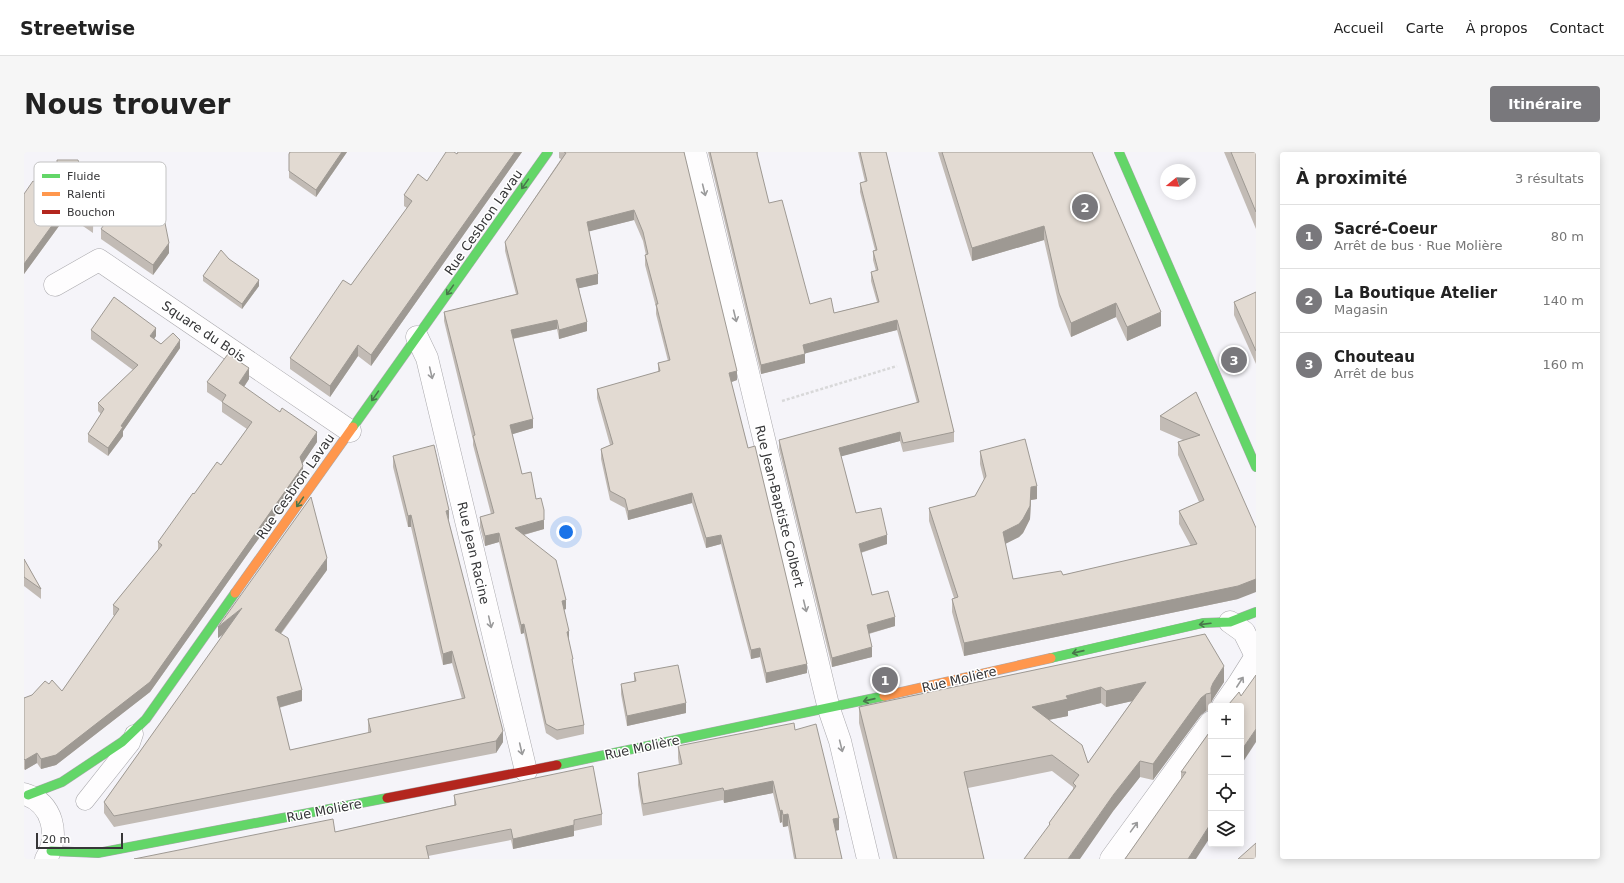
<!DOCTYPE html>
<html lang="fr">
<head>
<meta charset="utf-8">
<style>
	body { margin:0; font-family:"DejaVu Sans",sans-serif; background:#f6f6f6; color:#222 }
	.controls { position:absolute; right:12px; bottom:12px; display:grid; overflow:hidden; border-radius:4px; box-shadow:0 2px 10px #0003 }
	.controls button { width:36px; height:36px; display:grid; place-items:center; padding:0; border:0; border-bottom:1px solid #e0e0e0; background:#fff; color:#222; font:20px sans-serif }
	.compass { position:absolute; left:1136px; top:12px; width:36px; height:36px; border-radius:50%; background:#fff; box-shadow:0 2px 10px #0003; rotate:252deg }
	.scale { position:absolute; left:12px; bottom:10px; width:87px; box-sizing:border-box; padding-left:4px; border:2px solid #363638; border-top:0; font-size:11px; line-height:14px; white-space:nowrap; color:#363638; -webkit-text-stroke:3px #fff; paint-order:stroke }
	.you { position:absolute; left:542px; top:380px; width:14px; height:14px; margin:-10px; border:3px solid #fff; border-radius:50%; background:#1a73e8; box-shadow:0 0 0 6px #1a73e833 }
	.badge { display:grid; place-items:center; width:26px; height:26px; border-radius:50%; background:#79787c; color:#fff; font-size:13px; font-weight:700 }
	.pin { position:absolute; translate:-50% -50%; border:2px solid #fff; box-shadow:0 1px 4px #0006 }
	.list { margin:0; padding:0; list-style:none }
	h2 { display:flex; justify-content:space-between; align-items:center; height:52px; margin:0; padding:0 16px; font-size:17px }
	h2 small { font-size:13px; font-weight:400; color:#767676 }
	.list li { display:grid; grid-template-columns:26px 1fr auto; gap:12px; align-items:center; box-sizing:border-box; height:64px; padding:0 16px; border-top:1px solid #e0e0e0 }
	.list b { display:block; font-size:15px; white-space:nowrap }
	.list p { margin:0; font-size:13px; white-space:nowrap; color:#767676 }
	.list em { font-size:13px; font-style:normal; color:#767676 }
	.icon { flex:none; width:22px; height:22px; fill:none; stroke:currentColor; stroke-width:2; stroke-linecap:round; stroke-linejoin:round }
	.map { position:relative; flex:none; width:1232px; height:707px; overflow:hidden; border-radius:4px }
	header { display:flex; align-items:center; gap:24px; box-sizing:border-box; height:56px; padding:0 20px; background:#fff; border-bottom:1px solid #e0e0e0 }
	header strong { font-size:19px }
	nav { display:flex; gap:22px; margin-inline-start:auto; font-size:14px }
	.intro { display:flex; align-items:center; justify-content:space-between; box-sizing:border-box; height:96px; padding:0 24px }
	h1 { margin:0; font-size:28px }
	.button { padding:10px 18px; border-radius:4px; background:#79787c; color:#fff; font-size:14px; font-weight:700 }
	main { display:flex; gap:24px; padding:0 24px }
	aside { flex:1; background:#fff; border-radius:4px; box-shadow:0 2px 10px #0003 }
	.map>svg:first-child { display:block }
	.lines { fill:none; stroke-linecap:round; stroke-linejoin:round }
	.lane-casing { stroke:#aaa9ad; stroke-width:19 }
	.street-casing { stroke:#aaa9ad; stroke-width:23 }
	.fast-casing { stroke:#aaa9ad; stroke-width:10 }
	.slow-casing { stroke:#aaa9ad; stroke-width:10 }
	.jam-casing { stroke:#aaa9ad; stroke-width:10 }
	.path { stroke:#d8d8d9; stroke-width:2.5; stroke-dasharray:3 2; stroke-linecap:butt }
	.lane { stroke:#fefdfe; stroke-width:18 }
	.street { stroke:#fefdfe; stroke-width:22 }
	.fast { stroke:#63d668; stroke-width:9 }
	.slow { stroke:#ff974d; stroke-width:9 }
	.jam { stroke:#b3261e; stroke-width:9 }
	.wall { fill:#c2bbb5; fill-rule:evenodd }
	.shaded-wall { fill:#9e9993 }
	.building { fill:#e2dad2; stroke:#9e9993; fill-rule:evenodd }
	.oneway { stroke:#48764b }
	.oneway2 { stroke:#9a9a9b }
	.labels { text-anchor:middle; stroke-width:3; stroke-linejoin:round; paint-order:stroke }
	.street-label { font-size:13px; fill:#363638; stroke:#fff }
	.key { fill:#fff; stroke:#c3c3c3; stroke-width:1 }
	.key-label { font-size:11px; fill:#363638 }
</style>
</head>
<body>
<header>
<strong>Streetwise</strong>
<nav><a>Accueil</a><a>Carte</a><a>À propos</a><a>Contact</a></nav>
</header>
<div class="intro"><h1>Nous trouver</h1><a class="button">Itinéraire</a></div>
<main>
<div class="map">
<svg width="1232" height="707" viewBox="0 0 1232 707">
	<rect width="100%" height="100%" fill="#f5f4f9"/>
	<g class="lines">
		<defs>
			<path id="lane" d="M61,649L107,591L110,582"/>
			<g id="street">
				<path d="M671,0L805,557L816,589L844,707"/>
				<path d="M31,133L75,108L326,279"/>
				<path d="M393,185L403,206L502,619"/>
				<path d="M1206,470L1220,480L1232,504"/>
				<path d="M1199,554L1215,531L1232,504"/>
				<path d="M0,642C29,650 36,684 22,707"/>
				<path d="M1087,707L1187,570"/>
			</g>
			<g id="fast">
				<path d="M1095,0L1232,315"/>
				<path d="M329,275L524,0"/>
				<path d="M1027,506L1179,471L1206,470L1232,460"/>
				<path d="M533,613L860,544"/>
				<path d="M4,643L38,630L98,590L122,567L211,441"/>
				<path d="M27,699L74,701L363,646"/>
			</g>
			<g id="slow">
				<path d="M211,441L329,275"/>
				<path d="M860,544L1027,506"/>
			</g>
			<path id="jam" d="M363,646L533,613"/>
		</defs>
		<use href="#lane" class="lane-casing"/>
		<use href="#street" class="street-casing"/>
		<use href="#fast" class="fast-casing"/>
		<use href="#slow" class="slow-casing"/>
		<use href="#jam" class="jam-casing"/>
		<path class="path" d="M758,249L873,214"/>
		<use href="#lane" class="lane"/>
		<use href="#street" class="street"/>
		<use href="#fast" class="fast"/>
		<use href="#slow" class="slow"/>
		<use href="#jam" class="jam"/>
	</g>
	<g class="wall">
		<path d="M266,0H323L292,45L265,26V2Z"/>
		<path d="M434,0H498L347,214L334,204L306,245L266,217V206L327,133L383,56L380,54V43L403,29L433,2Z"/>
		<path d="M535,0H660L713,228L707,230L724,296L783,521L742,531L736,505L727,507L697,392L682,396L668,351L604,368L601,356L586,348L577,307V297L586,293L573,246V237L634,220V211L644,209L632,162V155L621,113V103H622L619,89L610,68L565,79L574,132L555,136L563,179L535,187L533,177L489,187L509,276L488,282L498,322L512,347L520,377L500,383L542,457L540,458L545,489L549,516L560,573V582L533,588L522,581L500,481L497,482L475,390L461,394L456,375V365L467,362L449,293V288L420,169V160L492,142L481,99V90L537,7L535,6Z"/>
		<path d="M684,0H734L733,4L745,51L786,152L810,161L853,150L847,129V120L852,119L849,108V99L851,98L836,40V31L841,30L834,0H862L930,280V290L879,300L876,289L817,304L832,361L863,392L837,401L848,443L871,474L845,482L848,505L808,515L755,297V288L893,251L873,178L781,201V211L737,222Z"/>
		<path d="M914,0H1068L1137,174L1103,189L1092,165L1047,185L1035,154L1020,88L948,109Z"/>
		<path d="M1200,0H1232V77Z"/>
		<path d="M55,11L70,27L69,81L43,63L0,122V42L33,46Z"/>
		<path d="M77,77L145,101L129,123L77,87Z"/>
		<path d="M205,107L235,134L218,157L179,129V124Z"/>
		<path d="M1232,140V212L1210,163V150Z"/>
		<path d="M67,178L132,184L130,187L137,192L156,196L99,279V284L84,304L64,290V282L77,262L74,259V251L109,218L67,187Z"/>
		<path d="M225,227L220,235L293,290L278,312L279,324L126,540L32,613L17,617L13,611L1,618L0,617V546L8,543L25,532L38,539L91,464L89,463V453L134,398V390L170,342L197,313L223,277L198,260V250L183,240V230Z"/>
		<path d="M1172,240L1214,447L940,504L928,460V447L930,446L905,369V356L951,344L960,328L956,312V299L1013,347L1007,348L1006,367L999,381L995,385L981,392L989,427L1039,423L1167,394L1155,372V359L1175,350L1154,303V290L1159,288L1136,278V264Z"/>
		<path d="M369,304L425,370L479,590L472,601L90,675L80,661V650L200,482L194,486V475L303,418L257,482L278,549L255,556L266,598L344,581V567L438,547L428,511L419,513L387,375H384L369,315Z"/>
		<path d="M0,407L17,437V447L0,434Z"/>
		<path d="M1181,482L1200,530L1189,547L1187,551V558L1182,559L1177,563L1129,628L1116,625L1090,658L1025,674V671L1049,637V635L1028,619L944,636L960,707H869L835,571V555ZM1108,549L1064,611L1025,568L1044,564V559L1077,551L1082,555Z"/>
		<path d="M610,521L662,561L603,574L597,542V532L610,530Z"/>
		<path d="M771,578L815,678L811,679L818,707H770L764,674L759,675L758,670L756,671L749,641L700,651L699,648L619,664L614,633V621L655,613L654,606V594Z"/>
		<path d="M1187,578L1172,707L1157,628V620Z"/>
		<path d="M430,643L578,662V673L550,679V684L489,697L487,688L404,704L311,680L430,653Z"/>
	</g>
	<g class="shaded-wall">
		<path d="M318,0H323L292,45V38Z"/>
		<path d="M491,0H498L347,214V203Z"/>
		<path d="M43,53V63L0,122V112Z"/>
		<path d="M610,58V68L563,80V70Z"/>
		<path d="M1020,74V88L948,109V96Z"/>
		<path d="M145,91V101L129,123V113Z"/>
		<path d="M574,122V132L552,137V127Z"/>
		<path d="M235,128V134L218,157V152Z"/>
		<path d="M1092,151V165L1047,185V171Z"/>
		<path d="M1137,160V174L1103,189V175Z"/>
		<path d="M533,168V177L487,187V178Z"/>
		<path d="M873,168V178L779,202V193Z"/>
		<path d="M563,170V179L535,187V178Z"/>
		<path d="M132,176V184L126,193V184Z"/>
		<path d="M156,188V196L99,279V284L84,304V296L97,274Z"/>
		<path d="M334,193V204L306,245V234Z"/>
		<path d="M781,202V211L737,222V213Z"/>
		<path d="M225,216V227L215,242V231Z"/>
		<path d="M713,219V228L705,231V221Z"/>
		<path d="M509,267V276L486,283V273Z"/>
		<path d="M293,280V290L276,315V305Z"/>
		<path d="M876,280V289L815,305V296Z"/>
		<path d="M279,314V324L126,540L32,613L17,617V607Z"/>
		<path d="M1013,334V347L1007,348L1006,367L999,381L995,385L979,393V380L1007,335Z"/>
		<path d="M668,341V351L604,368V359Z"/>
		<path d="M425,358V370L422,359Z"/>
		<path d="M387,363V375H384V364Z"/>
		<path d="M520,368V377L491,385V376Z"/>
		<path d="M475,381V390L461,394V384Z"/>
		<path d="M697,383V392L682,396V386Z"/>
		<path d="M863,383V392L835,401V392Z"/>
		<path d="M303,406V418L251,489V478Z"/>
		<path d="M1232,427V440L1214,447L940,504V491Z"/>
		<path d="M542,448V457L538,458V449Z"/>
		<path d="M218,456V468L194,486V475Z"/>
		<path d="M871,465V474L843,482V473Z"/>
		<path d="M500,472V481L497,482V473Z"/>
		<path d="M545,479V489H543V480Z"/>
		<path d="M848,495V505L808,515V506Z"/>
		<path d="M736,496V505L727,507V498Z"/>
		<path d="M428,499V511L419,513V502Z"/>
		<path d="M783,512V521L742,531V521Z"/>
		<path d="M1200,514V530L1189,547L1187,551V536L1189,531Z"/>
		<path d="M1122,530V546L1082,555V539Z"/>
		<path d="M1077,535V551L1044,559V564L1008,571V555L1042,544Z"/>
		<path d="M278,538V549L253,556V545Z"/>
		<path d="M1182,542V559L1177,563L1129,628V612L1177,546Z"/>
		<path d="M662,551V561L603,574V564Z"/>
		<path d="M1232,577V590L1217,613V599Z"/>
		<path d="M479,579V590L472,601V589Z"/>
		<path d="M13,601V611L1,618V608Z"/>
		<path d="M1116,609V625L1090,658L1056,707H1044L1090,642Z"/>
		<path d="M749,629V641L700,651V639Z"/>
		<path d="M758,658V670L756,671V659Z"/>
		<path d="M764,662V674L759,675V663Z"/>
		<path d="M815,666V678L809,679V667Z"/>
		<path d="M1187,671V684L1172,707H1164Z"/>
		<path d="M550,673V684L489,697V687Z"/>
	</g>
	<g class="building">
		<path d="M266,0H318L292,38L265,19V2Z"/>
		<path d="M422,0H430L433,2L434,0H491L347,203L334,193L306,234L266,206L319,128L327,133L388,49L380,43L394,22L403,29Z"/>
		<path d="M540,0H660L713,219L705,221L724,296L731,294L783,512L742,521L736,496L727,498L697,383L682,386L668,341L604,359L601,347L586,339L577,297L589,292L573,237L636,219L634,211L646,208L632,152H634L621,103L624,102L619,80L610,58L563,70L574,122L552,127L563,170L535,178L533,168L487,178L509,267L486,273L498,322L507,320L512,347L517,346L520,358V368L491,376L532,408L542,448L538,449L545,479L543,480L549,507H548L560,573L533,578L522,572L500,472L497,473L475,381L461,384L456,365L470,361L449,284L451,283L420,160L494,142L481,90L542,1Z"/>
		<path d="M686,0H733V2L745,51L758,48L786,152L807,146L810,161L855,150L847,120L854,118L849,99L853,98L836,31L843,29L836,0H862L930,280L879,291L876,280L815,296L832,361L857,356L863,383L835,392L848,443L864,439L871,465L843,473L848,495L808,506L755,288L895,250L873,168L779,193L781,202L737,213Z"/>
		<path d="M918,0H1068L1137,160L1103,175L1092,151L1047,171L1035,141L1020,74L948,96Z"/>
		<path d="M1207,0H1232V60Z"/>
		<path d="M33,8H54L55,11H62L70,17L69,71L43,53L0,112V42L9,29L34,46Z"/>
		<path d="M103,40L140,66L145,91L129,113L77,77Z"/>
		<path d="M197,98L205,107L235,128L218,152L179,124Z"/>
		<path d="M1232,140V199L1210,150Z"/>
		<path d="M90,145L132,176L126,184L137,192L149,181L156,188L97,274L99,275L84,296L64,282L80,257L74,251L114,213L67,178Z"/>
		<path d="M204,202L225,216L215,231L256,260L258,256L293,280L276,305L279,314L126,530L32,603L17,607L13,601L1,608L0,607V546L8,543L21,529L25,532L28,528L38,539L95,457L89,453L138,393L134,390L169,341L170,342L193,310L197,313L228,270L198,250L202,243L183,230Z"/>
		<path d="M1172,240L1232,376V427L1214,434L940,491L928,447L934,445L905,356L951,344L962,324L956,299L1001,287L1013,334L1007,335L1006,354L999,367L995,372L979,380L989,427L1037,419L1039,423L1173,392L1155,359L1180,348L1154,290L1176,283L1136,264Z"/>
		<path d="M410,293L425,358L422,359L479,579L472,589L90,664L80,650L218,456L194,475L287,345L303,406L251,478L264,486L278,538L253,545L266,598L347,580L344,567L441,546L428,499L419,502L387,363L384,364L369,304Z"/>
		<path d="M0,407L17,437L0,425Z"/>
		<path d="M1181,482L1200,514L1189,531L1187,536V541L1182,542L1177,546L1129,612L1116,609L1090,642L1044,707H1000L1026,672L1025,671L1052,634L1049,631L1055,623L1028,603L940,620L960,707H873L835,555ZM1122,530L1064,611L1058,593L1008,555L1044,547L1042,544L1077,535L1082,539Z"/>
		<path d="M654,513L662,551L603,564L597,532L612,529L610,521Z"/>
		<path d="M1232,523V577L1217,599V554H1199V553L1205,552L1215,540L1217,544Z"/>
		<path d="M770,571L771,578L792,572L815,666L809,667L818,707H772L764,662L759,663L758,658L756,659L749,629L700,639L699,636L619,652L614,621L658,612L654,594Z"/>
		<path d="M1187,578V671L1164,707H1101L1162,620H1157Z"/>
		<path d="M569,614L578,662L550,668V673L489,687L487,677L402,694L405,707H110L309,667L311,680L432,653L430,643Z"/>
		<path d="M1232,691V707H1214Z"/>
	</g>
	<defs><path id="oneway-shaft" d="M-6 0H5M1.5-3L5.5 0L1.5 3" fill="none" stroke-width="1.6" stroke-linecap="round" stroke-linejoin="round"/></defs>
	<g class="oneway">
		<use href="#oneway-shaft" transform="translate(501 32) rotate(125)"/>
		<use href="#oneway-shaft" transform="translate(426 138) rotate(125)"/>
		<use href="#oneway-shaft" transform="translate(351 244) rotate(125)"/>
		<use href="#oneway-shaft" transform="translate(276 350) rotate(125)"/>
		<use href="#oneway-shaft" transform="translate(1181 472) rotate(173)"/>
		<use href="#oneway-shaft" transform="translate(1054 500) rotate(167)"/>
		<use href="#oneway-shaft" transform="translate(845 548) rotate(167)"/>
	</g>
	<g class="oneway2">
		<use href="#oneway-shaft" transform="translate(680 38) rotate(76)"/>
		<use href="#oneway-shaft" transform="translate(711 164) rotate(76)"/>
		<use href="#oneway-shaft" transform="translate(407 221) rotate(77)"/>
		<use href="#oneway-shaft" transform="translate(781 454) rotate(76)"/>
		<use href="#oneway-shaft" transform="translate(466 470) rotate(77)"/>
		<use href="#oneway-shaft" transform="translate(1216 530) rotate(-57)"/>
		<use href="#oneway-shaft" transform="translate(817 594) rotate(76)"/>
		<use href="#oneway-shaft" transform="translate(497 597) rotate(77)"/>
		<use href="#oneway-shaft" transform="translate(1110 675) rotate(-54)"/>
	</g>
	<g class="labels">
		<g class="street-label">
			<text transform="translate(459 70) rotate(-55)" y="5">Rue Cesbron Lavau</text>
			<text transform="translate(180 179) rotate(34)" y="5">Square du Bois</text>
			<text transform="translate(271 334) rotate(-55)" y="5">Rue Cesbron Lavau</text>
			<text transform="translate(756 354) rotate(76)" y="5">Rue Jean-Baptiste Colbert</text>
			<text transform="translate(450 401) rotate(77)" y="5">Rue Jean Racine</text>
			<text transform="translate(935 527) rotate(-13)" y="5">Rue Molière</text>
			<text transform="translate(618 595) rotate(-12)" y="5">Rue Molière</text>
			<text transform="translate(300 658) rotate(-11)" y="5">Rue Molière</text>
		</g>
	</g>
	<rect x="10" y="10" width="132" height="64" rx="6" class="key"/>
	<rect x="18" y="22" width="18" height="4" fill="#63d668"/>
	<rect x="18" y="40" width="18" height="4" fill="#ff974d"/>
	<rect x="18" y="58" width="18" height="4" fill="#b3261e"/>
	<g class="key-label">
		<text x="43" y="28">Fluide</text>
		<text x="43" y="46">Ralenti</text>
		<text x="43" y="64">Bouchon</text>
	</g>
</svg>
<div class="controls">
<button>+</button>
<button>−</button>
<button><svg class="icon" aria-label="locate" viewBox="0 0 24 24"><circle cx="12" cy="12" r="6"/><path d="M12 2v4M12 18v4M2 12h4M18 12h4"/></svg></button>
<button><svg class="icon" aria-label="layers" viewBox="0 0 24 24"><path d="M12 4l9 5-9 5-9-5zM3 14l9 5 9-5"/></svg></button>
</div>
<svg class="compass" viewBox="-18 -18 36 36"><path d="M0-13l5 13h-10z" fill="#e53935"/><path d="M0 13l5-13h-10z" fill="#767676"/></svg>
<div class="scale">20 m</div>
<div class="you"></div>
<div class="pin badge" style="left:861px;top:528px">1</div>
<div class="pin badge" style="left:1061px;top:55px">2</div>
<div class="pin badge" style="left:1210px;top:208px">3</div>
</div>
<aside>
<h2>À proximité<small>3 résultats</small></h2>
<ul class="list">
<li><span class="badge">1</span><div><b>Sacré-Coeur</b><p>Arrêt de bus · Rue Molière</p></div><em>80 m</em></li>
<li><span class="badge">2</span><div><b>La Boutique Atelier</b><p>Magasin</p></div><em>140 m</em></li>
<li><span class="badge">3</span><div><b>Chouteau</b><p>Arrêt de bus</p></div><em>160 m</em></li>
</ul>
</aside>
</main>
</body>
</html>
